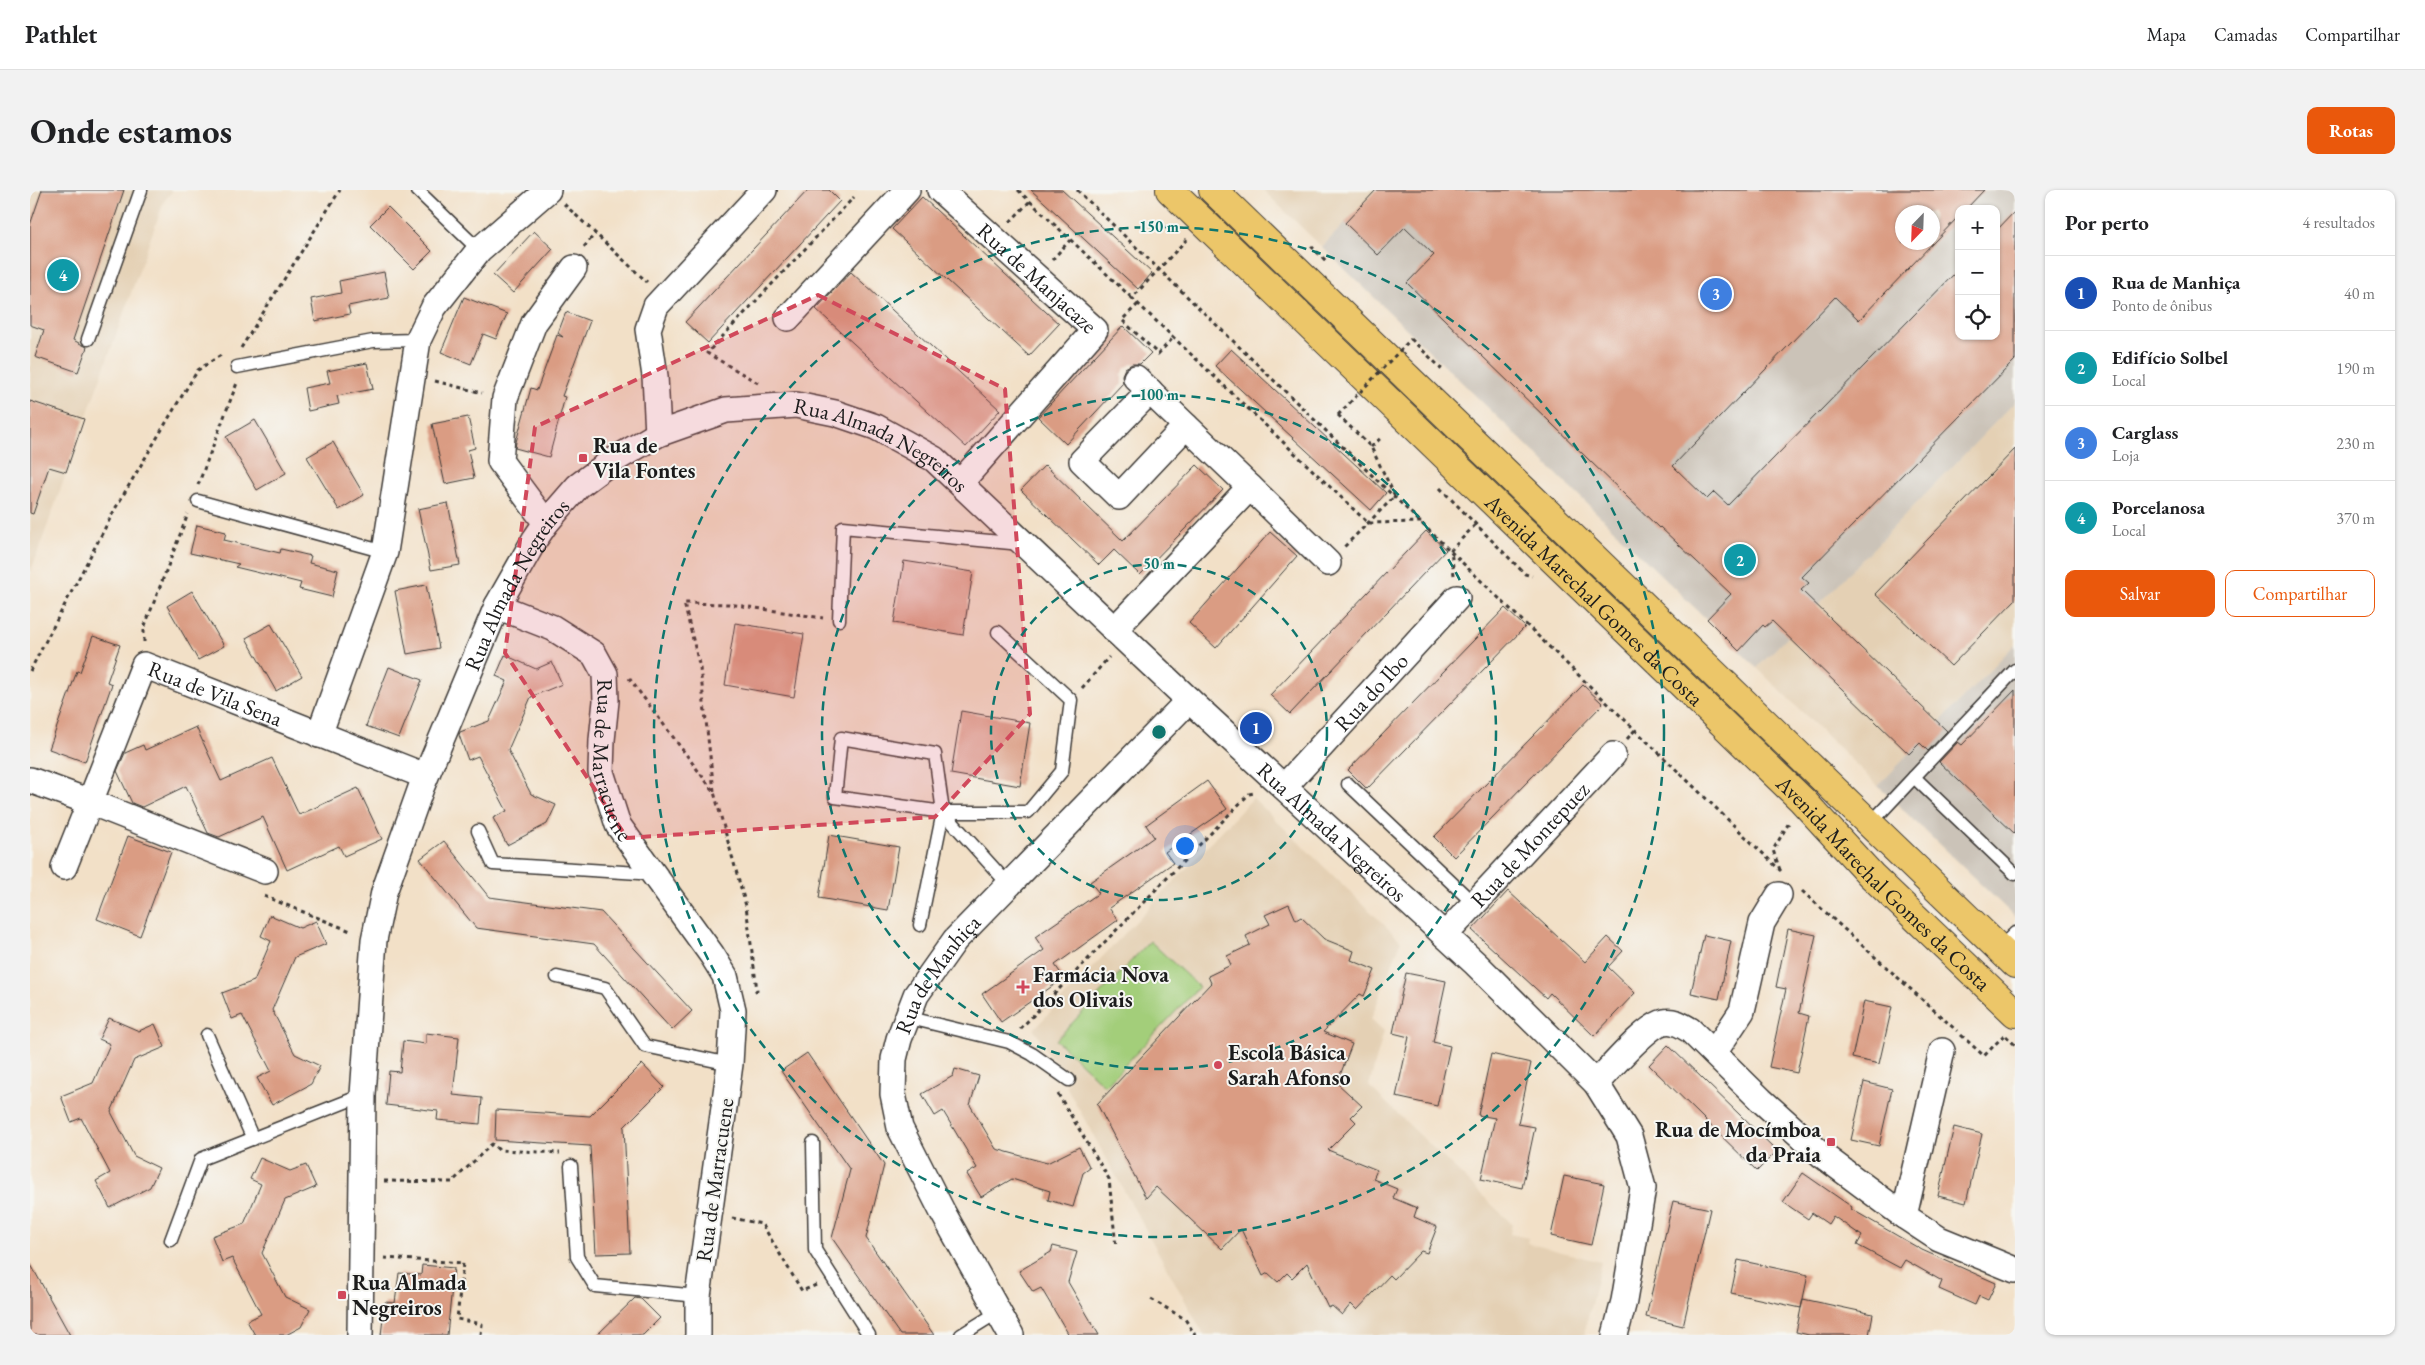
<!DOCTYPE html>
<html lang="pt">
<head>
<meta charset="utf-8">
<style>
	body { margin:0; font-family:"EB Garamond",serif; background:#f2f2f2; color:#202124 }
	.controls { position:absolute; right:15px; top:15px; display:grid; overflow:hidden; border-radius:10px; box-shadow:0 1px 4px #0004 }
	.controls button { width:45px; height:45px; display:grid; place-items:center; padding:0; border:0; border-bottom:1px solid #e0e0e0; background:#fff; color:#202124; font:25px sans-serif }
	.compass { position:absolute; left:1865px; top:15px; width:45px; height:45px; border-radius:50%; background:#fff; box-shadow:0 1px 4px #0004; rotate:203deg }
	.you { position:absolute; left:1154px; top:655px; width:18px; height:18px; margin:-12px; border:4px solid #fff; border-radius:50%; background:#1a73e8; box-shadow:0 0 0 8px #1a73e833 }
	.badge { display:grid; place-items:center; width:32px; height:32px; border-radius:50%; background:#ea580c; color:#fff; font-size:16px; font-weight:700 }
	.pin { position:absolute; translate:-50% -50%; border:2px solid #fff; box-shadow:0 1px 5px #0006 }
	.list { margin:0; padding:0; list-style:none }
	h2 { display:flex; justify-content:space-between; align-items:center; height:65px; margin:0; padding:0 20px; font-size:21px }
	h2 small { font-size:16px; font-weight:400; color:#757577 }
	.list li { display:grid; grid-template-columns:32px 1fr auto; gap:15px; align-items:center; box-sizing:border-box; height:75px; padding:0 20px; border-top:1px solid #e0e0e0 }
	.list b { display:block; font-size:19px; white-space:nowrap }
	.list p { margin:0; font-size:16px; white-space:nowrap; color:#757577 }
	.list em { font-size:16px; font-style:normal; color:#757577 }
	.actions { display:flex; gap:10px; padding:15px 20px }
	.actions a { flex:1; padding:11px 0; border:1px solid #ea580c; border-radius:10px; text-align:center; font-size:18px; color:#ea580c }
	.actions .main { background:#ea580c; color:#fff }
	.icon { flex:none; width:28px; height:28px; fill:none; stroke:currentColor; stroke-width:2; stroke-linecap:round; stroke-linejoin:round }
	.map { position:relative; flex:none; width:1985px; height:1145px; overflow:hidden; border-radius:10px }
	header { display:flex; align-items:center; gap:30px; box-sizing:border-box; height:70px; padding:0 25px; background:#fff; border-bottom:1px solid #e0e0e0 }
	header strong { font-size:24px }
	nav { display:flex; gap:28px; margin-inline-start:auto; font-size:18px }
	.intro { display:flex; align-items:center; justify-content:space-between; box-sizing:border-box; height:120px; padding:0 30px }
	h1 { margin:0; font-size:35px }
	.button { padding:12px 22px; border-radius:10px; background:#ea580c; color:#fff; font-size:18px; font-weight:700 }
	main { display:flex; gap:30px; padding:0 30px }
	aside { flex:1; background:#fff; border-radius:10px; box-shadow:0 1px 4px #0004 }
	.map>svg:first-child { display:block }
	.built { fill:#e4d0b4 }
	.industrial { fill:#cbc3b8; fill-rule:evenodd }
	.green { fill:#a3ce7a; stroke:#60754b }
	.building { fill:#da9c83; fill-rule:evenodd }
	.lines { fill:none; stroke-linecap:round; stroke-linejoin:round }
	.service-casing { stroke:#3c3936; stroke-width:15 }
	.minor-casing { stroke:#3c3936; stroke-width:28 }
	.primary-casing { stroke:#3c3936; stroke-width:30 }
	.path { stroke:#3c3936; stroke-width:3; stroke-dasharray:4 4; stroke-linecap:butt }
	.service { stroke:#fff; stroke-width:12 }
	.minor { stroke:#fff; stroke-width:25 }
	.primary { stroke:#ecc669; stroke-width:28 }
	.path-bridge { stroke:#3c3936; stroke-width:3; stroke-dasharray:4 4; stroke-linecap:butt }
	.marked { fill:#d1495b; fill-opacity:0.2; stroke:#d1495b; stroke-width:4; stroke-dasharray:10 6; stroke-linejoin:round }
	.ring { fill:none; stroke:#0f766e; stroke-width:2.5; stroke-dasharray:9 6 }
	.poi-dot { fill:#d1495b; stroke:#f6f6f2; stroke-width:2 }
	.labels { text-anchor:middle; stroke-width:4; stroke-linejoin:round; paint-order:stroke }
	.street-label { font-size:22px; fill:#1c1c1c; stroke:#f6f6f2 }
	.poi-label { font-size:22px; font-weight:bold; fill:#1c1c1c; stroke:#f6f6f2; text-anchor:start }
	.centre { fill:#0f766e; stroke:#f6f6f2; stroke-width:2.5 }
	.ring-label { font-size:15px; text-anchor:middle; font-weight:bold; fill:#0f766e; stroke:#f6f6f2; stroke-width:4; stroke-linejoin:round; paint-order:stroke }
</style>
</head>
<body>
<header>
<strong>Pathlet</strong>
<nav><a>Mapa</a><a>Camadas</a><a>Compartilhar</a></nav>
</header>
<div class="intro"><h1>Onde estamos</h1><a class="button">Rotas</a></div>
<main>
<div class="map">
<svg width="1985" height="1145" viewBox="0 0 1985 1145">
	<rect width="100%" height="100%" fill="#f6f6f2"/>
	<filter id="ink" filterUnits="userSpaceOnUse"><feTurbulence type="fractalNoise" baseFrequency=".02" numOctaves="2"/><feDisplacementMap in="SourceGraphic" scale="10" xChannelSelector="R" yChannelSelector="G"/><feConvolveMatrix kernelMatrix="1 2 1 2 8 2 1 2 1" color-interpolation-filters="sRGB"/></filter>
	<filter id="wash" filterUnits="userSpaceOnUse"><feTurbulence type="fractalNoise" baseFrequency=".0096" numOctaves="4" result="noise"/><feDisplacementMap in="SourceGraphic" scale="20" xChannelSelector="R" yChannelSelector="G"/><feGaussianBlur stdDeviation="1.12" result="paint"/><feColorMatrix in="noise" values="0 0 0 0 0 0 0 0 0 0 0 0 0 0 0 0 0 1.4 0 .05"/><feComposite in="paint" operator="in"/></filter>
	<g filter="url(#wash)">
		<rect width="100%" height="100%" fill="#f2e0c7"/>
		<g class="built">
			<path d="M0,0H143L134,11L0,384Z"/>
			<path d="M1233,0H1347L1292,57Z"/>
			<path d="M1985,212V454L1848,596L1727,478Z"/>
			<path d="M1223,608L1371,751L1341,829L1354,841L1339,896L1482,1034L1480,1044L1498,1048L1497,1053L1571,1072L1554,1145H1174L1036,896L1042,885L1019,865L1004,839Z"/>
		</g>
		<g class="industrial">
			<path d="M1347,0H1985V212L1727,478L1292,57ZM1929,19H1966V146H1929ZM1872,22H1902V52H1872Z"/>
			<path d="M1985,454V727L1848,596Z"/>
		</g>
		<path class="green" d="M1120,751L1169,797L1075,896L1026,850Z"/>
		<g id="blocks">
			<g class="building">
				<path d="M12,0H94L43,150L57,157L48,182L5,167L14,140L0,135V35Z"/>
				<path d="M778,0H799L810,11L678,153L655,132Z"/>
				<path d="M1001,0H1032L1122,83L1108,99Z"/>
				<path d="M1346,0H1954L1936,19H1929V26L1829,130L1805,107L1643,276L1677,309L1684,302L1698,315L1929,79V146H1966V41L1985,21V170L1772,387L1779,393L1771,400L1917,541L1898,561L1890,553L1879,564L1742,431L1735,437L1733,435L1709,461L1677,429L1701,404L1630,337L1629,338L1377,93L1404,65L1375,37L1348,65L1315,33ZM1872,22H1902V52H1872Z"/>
				<path d="M892,7L1029,134L999,166L862,39Z"/>
				<path d="M358,17L402,61L384,79L340,35Z"/>
				<path d="M504,41L523,59L483,103L463,85Z"/>
				<path d="M354,82L359,108L318,116L320,124L285,131L281,109L311,103L309,91Z"/>
				<path d="M821,82L970,220L936,257L786,119Z"/>
				<path d="M434,107L477,124L466,149L453,144L441,174L411,162Z"/>
				<path d="M536,122L560,131L532,206L535,207L519,267L485,258L486,252L501,198L507,200L527,145L533,147L528,143Z"/>
				<path d="M1093,136L1121,163L1110,174H1102L1095,178L1092,185L1093,193L1036,254L1008,227Z"/>
				<path d="M1201,159L1356,303L1341,320L1185,176Z"/>
				<path d="M337,173L343,199L307,206L309,214L278,221L274,198L300,193L297,181Z"/>
				<path d="M0,211L54,229L36,282L19,277L3,324L0,323Z"/>
				<path d="M438,227L445,258L438,260L444,288L415,294L402,234Z"/>
				<path d="M225,230L256,283L227,300L196,247Z"/>
				<path d="M303,252L334,305L309,320L277,267Z"/>
				<path d="M1985,259V410L1921,476L1845,404Z"/>
				<path d="M1015,275L1093,351L1167,275L1193,300L1110,385L1084,360L1069,375L991,300Z"/>
				<path d="M418,313L430,375L401,380L388,319Z"/>
				<path d="M167,335L196,342L194,350L250,363L251,359L281,366L279,373L308,380L302,407L269,399L271,393L205,377L209,374L160,363Z"/>
				<path d="M1396,341L1416,360L1260,524L1240,505Z"/>
				<path d="M1240,342L1267,366L1186,458L1159,433Z"/>
				<path d="M874,371L943,382L933,445L864,433Z"/>
				<path d="M396,395L409,458L377,464L365,401Z"/>
				<path d="M162,401L194,456L168,470L137,416Z"/>
				<path d="M1475,418L1495,437L1337,599L1318,580Z"/>
				<path d="M705,433L774,444L764,507L695,495Z"/>
				<path d="M241,434L272,486L246,501L216,448Z"/>
				<path d="M63,446L90,455L77,492L82,494L55,572L19,559L47,481L50,482Z"/>
				<path d="M475,465L506,479L522,472L532,494L501,507L478,560L501,604L526,615L517,634L477,655L463,628L477,621L448,566L438,570L429,545L430,542L459,531L477,491L466,486Z"/>
				<path d="M359,477L392,490L369,548L336,536Z"/>
				<path d="M1553,495L1573,514L1424,667L1404,647Z"/>
				<path d="M1985,500V644L1909,572L1928,552L1932,555Z"/>
				<path d="M931,521L1000,533L990,596L921,584Z"/>
				<path d="M166,537L191,591L242,568L269,625L328,598L352,649L314,666L309,656L257,680L233,627L189,647L178,643L156,596L112,617L102,613L87,581L95,563L113,555L115,560Z"/>
				<path d="M1177,591L1197,619L1135,662L1143,673L1079,718L1088,730L1025,775L1034,788L971,832L952,804L1014,760L1005,747L1069,703L1060,692L1124,647L1116,635Z"/>
				<path d="M799,645L869,657L858,720L789,708Z"/>
				<path d="M98,646L141,662L110,746L67,729Z"/>
				<path d="M414,651L459,707L571,722L662,821L642,840L564,754L446,738L390,669Z"/>
				<path d="M1478,701L1555,772L1578,747L1593,761L1578,777L1605,803L1564,846L1520,803L1516,808L1442,740Z"/>
				<path d="M1259,714L1266,730L1271,727L1294,749L1324,761L1321,770L1345,780L1334,806L1330,804L1293,842L1322,854L1307,893L1332,916L1321,927L1326,932L1298,960L1347,980L1343,989L1367,999L1363,1008L1387,1018L1384,1027L1407,1037L1397,1063L1391,1061L1364,1089L1360,1085L1327,1120L1321,1114L1312,1125L1302,1116L1298,1118L1277,1073L1262,1088L1257,1083L1248,1092L1238,1083L1233,1086L1211,1039L1192,1059L1126,997L1116,1008L1067,914L1181,793L1178,786L1201,775L1197,766L1220,755L1216,746L1240,734L1235,725Z"/>
				<path d="M240,725L270,738L286,731L296,754L265,767L242,820L265,864L290,876L281,894L242,915L227,888L241,881L212,825L202,829L192,803L224,791L241,751L231,746Z"/>
				<path d="M1758,739L1786,745L1769,823L1779,826L1767,883L1739,877L1756,799L1746,797Z"/>
				<path d="M1674,745L1701,751L1689,809L1661,803Z"/>
				<path d="M1376,783L1416,791L1403,852L1420,856L1407,916L1366,907L1379,847L1363,843Z"/>
				<path d="M1834,811L1862,817L1849,874L1822,868Z"/>
				<path d="M79,828L109,841L125,834L135,857L104,870L81,922L104,966L129,978L120,997L80,1018L66,991L80,983L51,928L41,932L31,906L63,893L80,854L69,849Z"/>
				<path d="M396,843L429,847L423,905L452,908L450,934L407,930L408,921L356,915L359,881L370,882L373,851L396,854Z"/>
				<path d="M1638,855L1747,961L1727,981L1619,875Z"/>
				<path d="M777,863L854,975L836,1048L904,1145H870L802,1048L820,980L751,881Z"/>
				<path d="M1461,864L1501,873L1488,934L1505,937L1492,998L1451,989L1465,928L1448,925Z"/>
				<path d="M612,874L634,897L594,937L600,1063L566,1064L560,956L465,950L466,920L560,926Z"/>
				<path d="M925,879L949,886L940,915L966,959L1017,973L1049,957L1060,978L1053,983L1043,1017L1018,1010L1020,1001L982,989L951,1007L937,984L947,978L913,921L905,926L892,904L923,886Z"/>
				<path d="M1834,892L1862,899L1849,956L1821,950Z"/>
				<path d="M1924,937L1952,944L1936,1013L1908,1006Z"/>
				<path d="M230,968L260,981L276,975L286,997L255,1010L232,1063L255,1107L280,1119L271,1137L256,1145H225L217,1131L231,1124L202,1068L192,1072L182,1046L214,1034L231,994L220,989Z"/>
				<path d="M1773,983L1822,1017L1821,1019L1892,1060L1966,1093L1958,1110L1949,1106L1945,1115L1909,1099L1912,1091L1875,1070L1870,1078L1827,1055L1832,1046L1803,1026L1798,1034L1782,1023L1778,1029L1753,1012Z"/>
				<path d="M1534,986L1574,994L1561,1055L1521,1046Z"/>
				<path d="M1643,1011L1680,1019L1653,1136L1616,1127Z"/>
				<path d="M1023,1056L1047,1062L1038,1092L1069,1145H1039L1011,1098L1003,1102L989,1081L1021,1062Z"/>
				<path d="M1708,1070L1778,1085L1771,1118L1701,1103Z"/>
				<path d="M0,1073L40,1145H0Z"/>
				<path d="M392,1075L424,1078L417,1145H351L355,1112L365,1113L369,1083L391,1085Z"/>
				<path d="M605,1108L611,1109L630,1128L613,1145H567Z"/>
				<path d="M1773,1109L1843,1124L1839,1145H1779L1766,1142Z"/>
			</g>
		</g>
	</g>
	<g filter="url(#ink)">
		<use href="#blocks" fill-opacity="0" stroke="#3c3936" stroke-width="1"/>
		<g class="lines">
			<defs>
				<g id="service">
					<path d="M387,0L449,60"/>
					<path d="M58,149L111,0"/>
					<path d="M207,177L343,151L388,150"/>
					<path d="M168,311L355,362"/>
					<path d="M809,430L813,337L991,354"/>
					<path d="M1884,587L1985,480"/>
					<path d="M1318,594L1443,713"/>
					<path d="M913,622L805,607L811,548L905,564L913,622L978,694"/>
					<path d="M1840,634L1884,587L1985,684"/>
					<path d="M448,641L463,674L625,684"/>
					<path d="M890,735L913,622H998L1032,581L1041,510L968,442"/>
					<path d="M1969,759L1985,743"/>
					<path d="M527,787L575,798L615,856L700,874"/>
					<path d="M876,827L979,852L1002,864L1039,890"/>
					<path d="M177,845L223,949"/>
					<path d="M783,953L785,1060L839,1145"/>
					<path d="M541,976L547,1067L565,1096L668,1106"/>
					<path d="M141,1050L171,969L333,905"/>
					<path d="M931,1145L968,1122"/>
				</g>
				<g id="minor">
					<path id="s1" d="M910,0L1065,140L930,293"/>
					<path d="M758,128L877,0"/>
					<path d="M1120,201L1052,271L1089,307L1156,236"/>
					<path d="M628,244L625,186L618,139L626,116L734,0"/>
					<path d="M1220,297L1298,373"/>
					<path d="M516,333L470,271L475,208L504,133L544,78"/>
					<path id="s2" d="M467,416L523,438L564,464L575,484L576,511L572,550L571,582L588,635L682,765L695,786L703,820L700,874L668,1106V1145"/>
					<path d="M1084,440L1220,297L1106,188"/>
					<path d="M289,545L355,362L388,150L404,117L449,60L518,0"/>
					<path d="M0,590L60,612L34,677"/>
					<path id="s3" d="M1254,597L1427,408"/>
					<path id="s4" d="M235,681L60,612L114,475L395,586"/>
					<path id="s5" d="M1415,745L1583,565"/>
					<path d="M1684,863L1712,821L1732,733L1749,705"/>
					<path d="M1566,893C1580,879 1617,835 1634,832C1644,830 1651,835 1660,840L1731,910L1792,965L1874,1026L1909,1049L1985,1080"/>
					<path d="M1874,1026L1912,861"/>
					<path id="s6" d="M330,1145L333,905L344,750L354,702L391,598L467,416L505,349L516,333L548,296L579,273L628,244L696,220L766,215L805,223L846,237L904,269L1159,510L1446,774L1566,893L1599,946L1613,998L1594,1111L1585,1145"/>
					<path id="s7" d="M981,1145L912,1021L870,938L863,904L864,869L869,849L886,805L925,750L1159,510"/>
				</g>
				<g id="primary">
					<path id="s8" d="M1140,0L1772,610L1841,685L1985,823"/>
					<path d="M1183,0L1985,774"/>
				</g>
			</defs>
			<use href="#service" class="service-casing"/>
			<use href="#minor" class="minor-casing"/>
			<use href="#primary" class="primary-casing"/>
			<g class="path">
				<path d="M988,0L1102,108"/>
				<path d="M1047,0L1751,681"/>
				<path d="M534,14L617,92"/>
				<path d="M980,32L1000,11"/>
				<path d="M1157,49L1102,108L1338,333L1392,332"/>
				<path d="M1281,56L1298,73"/>
				<path d="M554,57L565,44"/>
				<path d="M1022,70L1040,50"/>
				<path d="M1108,114L1092,130L1128,164L1143,148"/>
				<path d="M1381,149L1411,178L1407,182"/>
				<path d="M211,158L310,0"/>
				<path d="M405,191L452,203"/>
				<path d="M728,193L677,163L824,7"/>
				<path d="M1308,225L1341,257L1365,306L1314,357"/>
				<path d="M1341,257L1352,247"/>
				<path d="M168,295L207,193"/>
				<path d="M1410,298L1495,384L1502,386"/>
				<path d="M1424,385L1421,360L1446,334"/>
				<path d="M114,452V438L158,324"/>
				<path d="M0,481L85,319L150,209L168,180L194,163"/>
				<path d="M599,488L684,602L716,716L727,800L723,804"/>
				<path d="M1052,498L1079,467"/>
				<path d="M1597,549L1605,540"/>
				<path d="M684,601L670,478L654,413L699,414L793,428"/>
				<path d="M1750,680L1743,660L1760,631"/>
				<path d="M1772,701L1927,841"/>
				<path d="M234,706L323,742"/>
				<path d="M990,839L1219,604L1224,603"/>
				<path d="M1931,845L1954,866L1975,844"/>
				<path d="M1976,846L1985,855"/>
				<path d="M1028,904L1079,989L1086,1057"/>
				<path d="M354,991L422,992L462,954L469,960L530,963"/>
				<path d="M702,1028L732,1034L772,1101L786,1095"/>
				<path d="M354,1068L433,1073L427,1129L452,1134L451,1145"/>
				<path d="M1121,1109L1155,1129L1165,1145"/>
			</g>
			<use href="#service" class="service"/>
			<use href="#minor" class="minor"/>
			<use href="#primary" class="primary"/>
			<path class="path-bridge" d="M1308,225L1381,149"/>
		</g>
	</g>
	<path class="marked" d="M788,105L975,199L1000,524L905,627L597,648L475,463L505,237Z"/>
	<g class="ring">
		<circle cx="1129" cy="542" r="168"/>
		<circle cx="1129" cy="542" r="337"/>
		<circle cx="1129" cy="542" r="505"/>
	</g>
	<g class="poi-dot">
		<rect x="548" y="263" width="10" height="10" rx="2.5"/>
		<path d="M990.5 789.5h5v5h5v5h-5v5h-5v-5h-5v-5h5z"/>
		<circle cx="1188" cy="875" r="5"/>
		<rect x="1796" y="947" width="10" height="10" rx="2.5"/>
		<rect x="307" y="1100" width="10" height="10" rx="2.5"/>
	</g>
	<g class="labels">
		<g class="street-label">
			<text dy="8" stroke="none"><textPath href="#s1" startOffset="131">Rua de Manjacaze</textPath></text>
			<text dy="8" stroke="none"><textPath href="#s6" startOffset="1230">Rua Almada Negreiros</textPath></text>
			<text dy="8" stroke="none"><textPath href="#s6" startOffset="780">Rua Almada Negreiros</textPath></text>
			<text dy="8" stroke="none"><textPath href="#s8" startOffset="590">Avenida Marechal Gomes da Costa</textPath></text>
			<text dy="8" stroke="none"><textPath href="#s3" startOffset="129">Rua do Ibo</textPath></text>
			<text dy="8" stroke="none"><textPath href="#s4" startOffset="412">Rua de Vila Sena</textPath></text>
			<text dy="8" stroke="none"><textPath href="#s2" startOffset="219">Rua de Marracuene</textPath></text>
			<text dy="8" stroke="none"><textPath href="#s6" startOffset="1830">Rua Almada Negreiros</textPath></text>
			<text dy="8" stroke="none"><textPath href="#s5" startOffset="124">Rua de Montepuez</textPath></text>
			<text dy="8" stroke="none"><textPath href="#s8" startOffset="995">Avenida Marechal Gomes da Costa</textPath></text>
			<text dy="8" stroke="none"><textPath href="#s7" startOffset="401">Rua de Manhiça</textPath></text>
			<text transform="translate(684 990) rotate(-82)" y="8">Rua de Marracuene</text>
		</g>
		<g class="poi-label">
			<text x="563" y="263">Rua de<tspan x="563" dy="25">Vila Fontes</tspan></text>
			<text x="1003" y="792">Farmácia Nova<tspan x="1003" dy="25">dos Olivais</tspan></text>
			<text x="1198" y="870">Escola Básica<tspan x="1198" dy="25">Sarah Afonso</tspan></text>
			<text x="1791" y="947" text-anchor="end">Rua de Mocímboa<tspan x="1791" dy="25">da Praia</tspan></text>
			<text x="322" y="1100">Rua Almada<tspan x="322" dy="25">Negreiros</tspan></text>
		</g>
	</g>
	<circle cx="1129" cy="542" r="8" class="centre"/>
	<g class="ring-label">
		<text x="1129" y="42">150 m</text>
		<text x="1129" y="210">100 m</text>
		<text x="1129" y="379">50 m</text>
	</g>
</svg>
<div class="controls">
<button>+</button>
<button>−</button>
<button><svg class="icon" aria-label="locate" viewBox="0 0 24 24"><circle cx="12" cy="12" r="6"/><path d="M12 2v4M12 18v4M2 12h4M18 12h4"/></svg></button>
</div>
<svg class="compass" viewBox="-18 -18 36 36"><path d="M0-13l5 13h-10z" fill="#e53935"/><path d="M0 13l5-13h-10z" fill="#757577"/></svg>
<div class="you"></div>
<div class="pin badge" style="left:1226px;top:538px;background:#1a4fb4">1</div>
<div class="pin badge" style="left:1710px;top:370px;background:#0f9aa8">2</div>
<div class="pin badge" style="left:1686px;top:104px;background:#3f7fe0">3</div>
<div class="pin badge" style="left:33px;top:85px;background:#0f9aa8">4</div>
</div>
<aside>
<h2>Por perto<small>4 resultados</small></h2>
<ul class="list">
<li><span class="badge" style="background:#1a4fb4">1</span><div><b>Rua de Manhiça</b><p>Ponto de ônibus</p></div><em>40 m</em></li>
<li><span class="badge" style="background:#0f9aa8">2</span><div><b>Edifício Solbel</b><p>Local</p></div><em>190 m</em></li>
<li><span class="badge" style="background:#3f7fe0">3</span><div><b>Carglass</b><p>Loja</p></div><em>230 m</em></li>
<li><span class="badge" style="background:#0f9aa8">4</span><div><b>Porcelanosa</b><p>Local</p></div><em>370 m</em></li>
</ul>
<div class="actions"><a class="main">Salvar</a><a>Compartilhar</a></div>
</aside>
</main>
</body>
</html>
